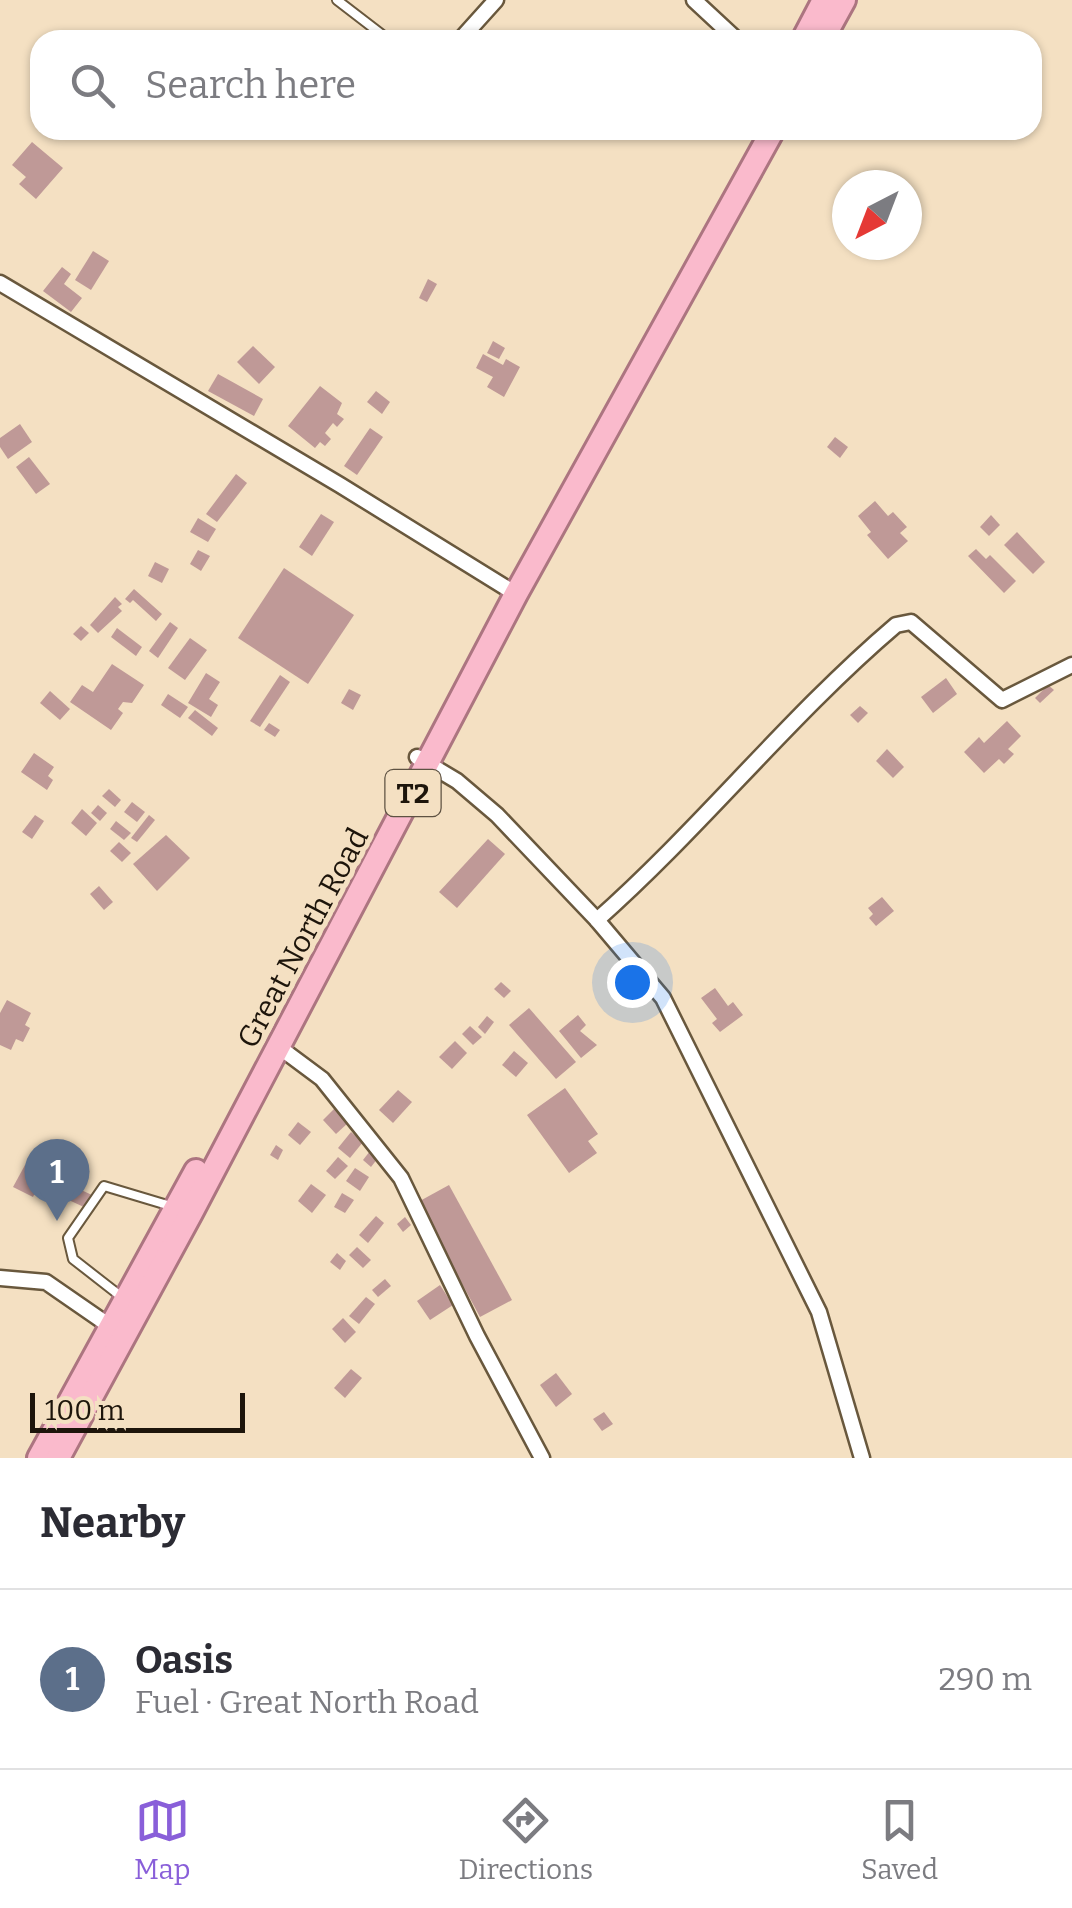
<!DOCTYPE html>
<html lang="en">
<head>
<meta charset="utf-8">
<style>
	body { margin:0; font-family:Bitter,serif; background:#f2f2f3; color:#2b2b33 }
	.compass { position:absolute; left:832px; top:170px; width:90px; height:90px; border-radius:50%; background:#fff; box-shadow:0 2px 8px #0004; rotate:222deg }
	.scale { position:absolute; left:30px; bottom:25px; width:215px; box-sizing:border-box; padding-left:10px; border:5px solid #1d150b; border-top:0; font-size:28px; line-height:35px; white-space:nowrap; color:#1d150b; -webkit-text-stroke:8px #f4e0c2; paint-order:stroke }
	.you { position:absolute; left:632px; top:982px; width:35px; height:35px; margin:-25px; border:8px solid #fff; border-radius:50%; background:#1a73e8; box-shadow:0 0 0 15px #1a73e833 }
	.badge { display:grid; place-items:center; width:65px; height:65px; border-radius:50%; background:#895fd9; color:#fff; font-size:32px; font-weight:700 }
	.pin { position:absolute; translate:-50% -82px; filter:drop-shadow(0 2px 5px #0008) }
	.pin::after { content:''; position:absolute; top:52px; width:35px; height:30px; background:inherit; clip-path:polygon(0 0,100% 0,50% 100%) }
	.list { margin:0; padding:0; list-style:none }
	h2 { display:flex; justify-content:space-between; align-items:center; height:130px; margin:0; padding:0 40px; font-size:42px }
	h2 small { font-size:32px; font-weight:400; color:#7c7c81 }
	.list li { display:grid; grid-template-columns:65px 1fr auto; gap:30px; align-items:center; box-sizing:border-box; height:180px; padding:0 40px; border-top:2px solid #e1e1e2 }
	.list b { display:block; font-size:38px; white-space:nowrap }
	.list p { margin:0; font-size:32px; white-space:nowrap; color:#7c7c81 }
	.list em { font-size:32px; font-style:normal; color:#7c7c81 }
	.icon { flex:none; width:55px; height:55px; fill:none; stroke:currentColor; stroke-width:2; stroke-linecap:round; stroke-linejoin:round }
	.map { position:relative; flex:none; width:1072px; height:1458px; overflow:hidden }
	.search { position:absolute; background:#fff; box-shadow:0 2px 8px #0004; left:30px; right:30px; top:30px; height:110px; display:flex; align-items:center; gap:25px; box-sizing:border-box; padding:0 35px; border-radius:30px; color:#7c7c81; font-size:38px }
	.sheet { height:310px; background:#fff }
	nav { display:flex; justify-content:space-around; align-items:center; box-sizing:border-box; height:140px; border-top:2px solid #e1e1e2; background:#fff; font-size:28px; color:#7c7c81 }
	nav a { display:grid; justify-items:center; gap:5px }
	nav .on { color:#895fd9 }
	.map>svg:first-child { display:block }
	.building { fill:#bf9997 }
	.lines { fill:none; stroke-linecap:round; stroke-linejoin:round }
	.service-casing { stroke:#69583d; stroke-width:12 }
	.minor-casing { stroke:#69583d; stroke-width:19 }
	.trunk-casing { stroke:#ac7580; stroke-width:28 }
	.service { stroke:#fff; stroke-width:8 }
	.minor { stroke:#fff; stroke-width:14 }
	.trunk { stroke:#fabacc; stroke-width:22 }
	.labels { text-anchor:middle; stroke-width:10; stroke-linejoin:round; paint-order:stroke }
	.shield { fill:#f4e0c2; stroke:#5e5242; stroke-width:2.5 }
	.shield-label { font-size:28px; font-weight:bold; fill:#1d150b }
	.street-label { font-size:30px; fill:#1d150b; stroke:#f4e0c2 }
</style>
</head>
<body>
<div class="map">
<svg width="1072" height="1458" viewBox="0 0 1072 1458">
	<rect width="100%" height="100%" fill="#f4e0c2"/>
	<g class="building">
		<path d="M32,142L63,168L36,199L19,184L26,177L12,165Z"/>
		<path d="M93,251L109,261L91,290L75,280Z"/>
		<path d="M62,267L71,274L64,284L82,298L71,312L43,291Z"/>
		<path d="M428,279L437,284L427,302L419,298Z"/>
		<path d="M493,341L505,348L499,359L487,353Z"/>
		<path d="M253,346L275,367L259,384L237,362Z"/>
		<path d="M483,354L503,365L506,359L520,367L504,397L487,387L493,377L476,368Z"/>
		<path d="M218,374L263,399L254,416L208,391Z"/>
		<path d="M320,386L342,403L337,414L344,419L337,427L333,423L325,433L331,439L325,446L320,442L315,448L288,426Z"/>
		<path d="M376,391L390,402L382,414L367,402Z"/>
		<path d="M20,424L32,442L8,459L0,447V438Z"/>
		<path d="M370,428L383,437L357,475L344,466Z"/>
		<path d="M835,437L848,447L840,458L827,447Z"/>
		<path d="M29,457L50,484L36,494L16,467Z"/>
		<path d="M236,474L247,483L217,522L206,514Z"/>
		<path d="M875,501L888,516L893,512L907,527L900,533L908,541L888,559L867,535L871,532L858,516Z"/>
		<path d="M321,514L334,522L312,556L299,547Z"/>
		<path d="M991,515L1000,525L989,536L980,527Z"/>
		<path d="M198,518L216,529L208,542L190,532Z"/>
		<path d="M1017,532L1045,562L1033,574L1004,545Z"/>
		<path d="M976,549L986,559L990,555L1016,581L1004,593L968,556Z"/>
		<path d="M198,550L210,556L201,571L190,564Z"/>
		<path d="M155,562L169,569L162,583L148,576Z"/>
		<path d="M284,568L354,615L308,684L238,638Z"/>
		<path d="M134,589L162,614L156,621L133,600L130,603L125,599Z"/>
		<path d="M115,597L122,604L118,607L122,611L98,633L90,625Z"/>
		<path d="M170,622L178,628L158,658L149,651Z"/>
		<path d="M81,626L89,633L81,641L73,634Z"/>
		<path d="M117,628L142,647L136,656L111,637Z"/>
		<path d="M190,638L207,650L185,680L168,668Z"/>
		<path d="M112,664L144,685L132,703L123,702L118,709L123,713L111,730L70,702L82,685L93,692Z"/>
		<path d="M206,673L220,682L209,699L218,705L211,717L188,703Z"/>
		<path d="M280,675L290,682L260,727L250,721Z"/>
		<path d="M946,678L957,694L933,713L921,697Z"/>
		<path d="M1048,685L1054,690L1040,703L1035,698Z"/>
		<path d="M349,689L361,695L353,710L341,703Z"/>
		<path d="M50,691L70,709L60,720L40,703Z"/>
		<path d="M168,694L188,707L180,718L161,705Z"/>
		<path d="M860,706L868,713L858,723L850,715Z"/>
		<path d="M195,710L218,728L212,736L188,718Z"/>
		<path d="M1007,721L1021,736L1008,749L1014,754L1004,764L999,759L984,773L964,752L979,737L984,743Z"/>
		<path d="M269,723L280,730L275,737L264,730Z"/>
		<path d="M887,749L904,767L893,778L876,761Z"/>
		<path d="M34,753L54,767L48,776L53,780L47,790L21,772Z"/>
		<path d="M109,789L121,800L115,807L102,796Z"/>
		<path d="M132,802L145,812L137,822L124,812Z"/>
		<path d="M98,805L107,813L100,821L91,813Z"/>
		<path d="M82,809L97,823L86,836L71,823Z"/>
		<path d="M35,815L44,821L32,839L22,832Z"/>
		<path d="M149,815L155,820L137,842L131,838Z"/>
		<path d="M116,821L131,833L124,840L110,829Z"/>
		<path d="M166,835L190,858L157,891L133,864Z"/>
		<path d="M488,839L505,854L457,908L439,892Z"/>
		<path d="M119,842L131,853L122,862L110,851Z"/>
		<path d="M99,886L113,902L104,910L90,894Z"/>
		<path d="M882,897L894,911L876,926L869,918L873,914L868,908Z"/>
		<path d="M501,982L511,991L504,998L494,989Z"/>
		<path d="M715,988L728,1006L733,1002L743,1015L720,1032L712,1023L717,1019L701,998Z"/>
		<path d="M7,1000L31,1013L25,1025L30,1028L23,1042L16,1039L11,1050L0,1045V1013Z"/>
		<path d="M529,1008L576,1062L556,1079L509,1025Z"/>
		<path d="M578,1015L586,1025L580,1031L597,1045L581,1058L559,1031Z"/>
		<path d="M487,1016L494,1022L485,1034L478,1027Z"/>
		<path d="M470,1026L482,1037L473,1045L462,1034Z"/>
		<path d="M455,1041L467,1053L452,1069L439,1057Z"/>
		<path d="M514,1051L528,1063L516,1077L502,1065Z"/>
		<path d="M565,1088L598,1134L588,1141L597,1153L569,1173L527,1115Z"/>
		<path d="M398,1090L412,1102L393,1123L379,1110Z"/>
		<path d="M335,1108L349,1122L336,1134L323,1120Z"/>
		<path d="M298,1122L311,1132L300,1145L288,1135Z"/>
		<path d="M351,1132L363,1142L350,1158L338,1148Z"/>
		<path d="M276,1145L283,1150L278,1160L270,1155Z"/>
		<path d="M370,1151L378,1158L371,1167L363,1160Z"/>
		<path d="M338,1157L348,1166L335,1179L326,1171Z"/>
		<path d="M25,1165L44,1174L33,1197L13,1187Z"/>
		<path d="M355,1168L369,1177L360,1191L346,1181Z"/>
		<path d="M66,1183L92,1195L86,1208L60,1196Z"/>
		<path d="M311,1184L326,1195L312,1213L298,1201Z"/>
		<path d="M449,1185L512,1300L480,1317L418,1202Z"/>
		<path d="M342,1193L354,1200L345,1213L334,1207Z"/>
		<path d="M376,1216L384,1223L368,1243L359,1235Z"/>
		<path d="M405,1217L411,1225L403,1232L397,1224Z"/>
		<path d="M357,1247L371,1260L363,1268L349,1255Z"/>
		<path d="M337,1253L346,1261L340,1270L330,1262Z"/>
		<path d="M385,1279L391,1286L378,1297L372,1290Z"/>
		<path d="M440,1285L453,1305L430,1320L417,1301Z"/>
		<path d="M366,1297L375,1304L359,1324L349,1316Z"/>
		<path d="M343,1318L356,1332L345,1343L332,1329Z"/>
		<path d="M351,1369L362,1378L345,1398L334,1388Z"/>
		<path d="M556,1373L572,1394L556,1407L540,1385Z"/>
		<path d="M604,1412L613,1424L602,1431L593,1419Z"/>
	</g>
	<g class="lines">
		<defs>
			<g id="service">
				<path d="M337,0L389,40"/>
				<path d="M123,1298L73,1259L68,1238L104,1186L174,1207"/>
			</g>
			<g id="minor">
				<path d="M694,0L737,40"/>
				<path d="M460,40L496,0"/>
				<path d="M0,283L340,485L516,594"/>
				<path d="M417,757L457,781L497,815L597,920L663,998L819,1312L862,1458"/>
				<path d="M597,920C702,827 789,716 896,625L911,622L1002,700L1072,665"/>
				<path d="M279,1047L322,1079L401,1178L477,1336L542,1458"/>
				<path d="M0,1278L46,1282L114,1329"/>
			</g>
			<g id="trunk">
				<path d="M803,40L824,0"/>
				<path d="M822,40L844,0"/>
				<path d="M39,1458L196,1171"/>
				<path d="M58,1458L191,1213L516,594L773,130"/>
			</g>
		</defs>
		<use href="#service" class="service-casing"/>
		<use href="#minor" class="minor-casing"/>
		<use href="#trunk" class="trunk-casing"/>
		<use href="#service" class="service"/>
		<use href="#minor" class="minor"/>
		<use href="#trunk" class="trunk"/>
	</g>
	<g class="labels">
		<rect class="shield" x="385.5" y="770" width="55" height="46" rx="8"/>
		<g class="shield-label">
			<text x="413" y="803">T2</text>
		</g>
		<g class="street-label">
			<text transform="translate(303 938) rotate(-62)" y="10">Great North Road</text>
		</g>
	</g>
</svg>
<svg class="compass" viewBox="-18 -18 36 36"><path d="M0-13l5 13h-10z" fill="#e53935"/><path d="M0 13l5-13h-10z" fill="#7c7c81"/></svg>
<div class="scale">100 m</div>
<div class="you"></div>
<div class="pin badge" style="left:57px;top:1221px;background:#5c6f8a">1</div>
<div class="search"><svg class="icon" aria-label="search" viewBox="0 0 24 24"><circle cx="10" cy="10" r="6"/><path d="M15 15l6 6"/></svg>Search here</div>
</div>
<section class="sheet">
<h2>Nearby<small></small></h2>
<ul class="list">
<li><span class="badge" style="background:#5c6f8a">1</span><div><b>Oasis</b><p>Fuel · Great North Road</p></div><em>290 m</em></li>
</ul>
</section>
<nav>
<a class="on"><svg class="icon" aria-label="map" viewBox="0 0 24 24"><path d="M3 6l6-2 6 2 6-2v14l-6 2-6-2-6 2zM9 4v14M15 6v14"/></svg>Map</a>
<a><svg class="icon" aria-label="directions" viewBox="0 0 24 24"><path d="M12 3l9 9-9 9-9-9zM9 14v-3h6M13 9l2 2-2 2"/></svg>Directions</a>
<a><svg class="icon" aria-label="saved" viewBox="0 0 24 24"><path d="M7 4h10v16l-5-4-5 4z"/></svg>Saved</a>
</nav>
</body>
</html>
